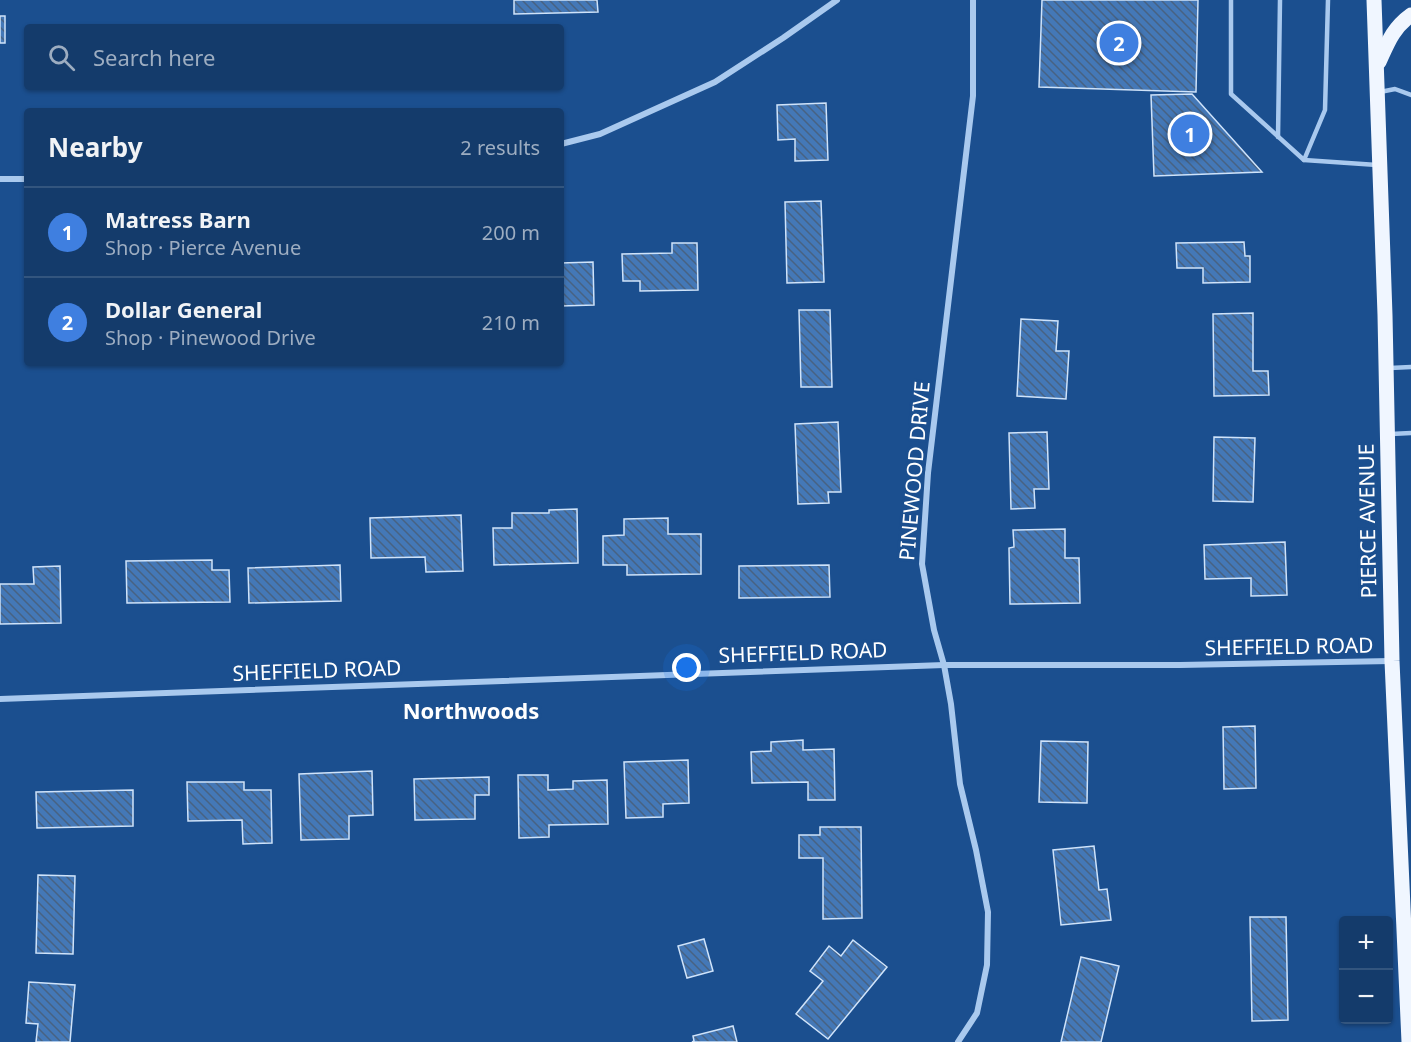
<!DOCTYPE html>
<html lang="en">
<head>
<meta charset="utf-8">
<style>
	body { margin:0; font-family:"Noto Sans",sans-serif; background:#1d4271; color:#f1f3f6 }
	.controls { position:absolute; right:18px; bottom:18px; display:grid; overflow:hidden; border-radius:6px; box-shadow:0 2px 4px #0004 }
	.controls button { width:54px; height:54px; display:grid; place-items:center; padding:0; border:0; border-bottom:2px solid #33557e; background:#143b6b; color:#f1f3f6; font:30px sans-serif }
	.you { position:absolute; left:687px; top:668px; width:21px; height:21px; margin:-15px; border:4px solid #fff; border-radius:50%; background:#1a73e8; box-shadow:0 0 0 9px #1a73e833 }
	.badge { display:grid; place-items:center; width:39px; height:39px; border-radius:50%; background:#8bbbb9; color:#fff; font-size:20px; font-weight:700 }
	.pin { position:absolute; translate:-50% -50%; border:3px solid #fff; box-shadow:0 2px 6px #0006 }
	.list { margin:0; padding:0; list-style:none }
	h2 { display:flex; justify-content:space-between; align-items:center; height:78px; margin:0; padding:0 24px; font-size:26px }
	h2 small { font-size:20px; font-weight:400; color:#9dadc1 }
	.list li { display:grid; grid-template-columns:39px 1fr auto; gap:18px; align-items:center; box-sizing:border-box; height:90px; padding:0 24px; border-top:2px solid #33557e }
	.list b { display:block; font-size:22px; white-space:nowrap }
	.list p { margin:0; font-size:20px; white-space:nowrap; color:#9dadc1 }
	.list em { font-size:20px; font-style:normal; color:#9dadc1 }
	.icon { flex:none; width:33px; height:33px; fill:none; stroke:currentColor; stroke-width:2; stroke-linecap:round; stroke-linejoin:round }
	.map { position:relative; flex:none; width:1411px; height:1042px; overflow:hidden }
	.search { position:absolute; background:#143b6b; box-shadow:0 2px 4px #0004; left:24px; top:24px; width:540px; height:66px; display:flex; align-items:center; gap:15px; box-sizing:border-box; padding:0 21px; border-radius:6px; color:#9dadc1; font-size:22px }
	.panel { position:absolute; background:#143b6b; box-shadow:0 2px 4px #0004; left:24px; top:108px; width:540px; height:258px; border-radius:6px }
	.map>svg:first-child { display:block }
	.building { fill:url(#building-back-hatch); stroke:#cfe3fa; stroke-width:1.5 }
	.lines { fill:none; stroke-linecap:round; stroke-linejoin:round }
	.service { stroke:#a9c9ee; stroke-width:4.5 }
	.minor { stroke:#a9c9ee; stroke-width:6 }
	.primary { stroke:#f0f6ff; stroke-width:15 }
	.labels { text-anchor:middle; stroke-width:6; stroke-linejoin:round; paint-order:stroke }
	.street-label { font-size:21px; fill:#fff; stroke:#1b4f8f }
	.neighbourhood-label { font-size:22px; font-weight:bold; fill:#fff; stroke:#1b4f8f }
</style>
</head>
<body>
<div class="map">
<svg width="1411" height="1042" viewBox="0 0 1411 1042">
	<defs>
		<pattern id="building-back-hatch" width="6" height="6" patternUnits="userSpaceOnUse" patternTransform="scale(1.5)"><rect width="6" height="6" fill="#4478b7"/><path d="M-1 5l2 2M0 0l6 6M5-1l2 2" fill="none" stroke="#486282"/></pattern>
	</defs>
	<rect width="100%" height="100%" fill="#1b4f8f"/>
	<g class="building">
		<path d="M514,0H597L598,12L514,14Z"/>
		<path d="M1042,0H1198L1196,92L1039,87Z"/>
		<rect x="0" y="16" width="5" height="27"/>
		<path d="M1192,94L1262,172L1154,176L1151,95Z"/>
		<path d="M826,103L828,160L795,161V139L778,140L777,105Z"/>
		<path d="M821,201L824,282L787,283L785,202Z"/>
		<path d="M1244,242L1245,256H1250V282L1203,283V268H1177L1176,243Z"/>
		<path d="M672,243H697L698,290L640,291V281H623L622,254L672,253Z"/>
		<path d="M593,262L594,305L561,306V263Z"/>
		<path d="M799,310H830L832,387H801Z"/>
		<path d="M1253,313V371H1268L1269,395L1214,396L1213,314Z"/>
		<path d="M1021,319L1058,321L1056,351H1069L1066,399L1017,396Z"/>
		<path d="M838,422L841,492H828L829,503L798,504L795,424Z"/>
		<path d="M1047,432L1049,489H1034L1035,508L1011,509L1009,433Z"/>
		<path d="M1214,437L1255,438L1253,502L1213,501Z"/>
		<path d="M577,509L578,563L494,565L493,528H512V513H549V510Z"/>
		<path d="M461,515L463,571L426,572L425,557L371,558L370,518Z"/>
		<path d="M668,518V534H701V574L627,575V565H603V536L624,535V519Z"/>
		<path d="M1065,529V558H1079L1080,603L1010,604L1009,548L1014,547L1013,530Z"/>
		<path d="M1285,542L1287,595L1251,596V578L1205,579L1204,545Z"/>
		<path d="M212,560V570H229L230,602L127,603L126,561Z"/>
		<path d="M340,565L341,601L249,603L248,568Z"/>
		<path d="M829,565L830,597L739,598V566Z"/>
		<path d="M60,566L61,623L0,624V584H34L33,567Z"/>
		<path d="M1255,726L1256,788L1224,789L1223,727Z"/>
		<path d="M803,740V750L834,749L835,800H808V782L752,783L751,752L771,751V742Z"/>
		<path d="M1041,741L1088,742L1087,803L1039,802Z"/>
		<path d="M688,760L689,803L663,804V817L626,818L624,762Z"/>
		<path d="M372,771L373,815L349,816V839L301,840L299,774Z"/>
		<path d="M518,775H548V790L573,789V781L607,780L608,824L549,825V837L519,838Z"/>
		<path d="M489,777V795H475V819L415,820L414,779Z"/>
		<path d="M187,782H244V790H271L272,843L243,844L242,820L188,821Z"/>
		<path d="M133,790V826L37,828L36,792Z"/>
		<path d="M820,827H861L862,918L823,919V858H799V835H820Z"/>
		<path d="M1094,846L1099,890L1107,889L1111,920L1061,925L1053,850Z"/>
		<path d="M38,875L75,876L73,954L36,953Z"/>
		<path d="M1250,917H1286L1288,1020L1252,1021Z"/>
		<path d="M704,939L713,971L687,978L678,946Z"/>
		<path d="M853,940L887,967L828,1039L796,1014L823,981L810,971L829,946L841,956Z"/>
		<path d="M1081,957L1119,966L1101,1042H1061Z"/>
		<path d="M29,982L75,985L70,1042H36L38,1024L26,1023Z"/>
		<path d="M733,1026L737,1042H692L694,1041L693,1036Z"/>
	</g>
	<g class="lines">
		<g class="service">
			<path d="M1231,0V94L1304,160L1377,165"/>
			<path d="M1380,92L1395,89L1411,95"/>
			<path d="M1278,137L1280,0"/>
			<path d="M1304,160L1325,110L1328,0"/>
			<path d="M1390,368L1411,367"/>
			<path d="M1391,434L1411,433"/>
		</g>
		<g class="minor">
			<path d="M561,144L600,134L715,82L783,38L837,0"/>
			<path d="M0,179H27"/>
			<path d="M0,699L944,665H1180L1391,661"/>
			<path d="M958,1042L977,1013L987,965L988,912L976,850L960,784L951,704L944,665L934,630L922,564L928,473L973,96V0"/>
		</g>
		<g class="primary">
			<path d="M1374,0L1385,315L1392,661L1409,1042"/>
			<path d="M1379,62C1388,42 1393,28 1411,15"/>
		</g>
	</g>
	<g class="labels">
		<g class="street-label">
			<text transform="translate(915 471) rotate(-85)" y="7">PINEWOOD DRIVE</text>
			<text transform="translate(1368 521) rotate(-91)" y="7">PIERCE AVENUE</text>
			<text transform="translate(1289 647) rotate(-1)" y="7">SHEFFIELD ROAD</text>
			<text transform="translate(803 653) rotate(-2)" y="7">SHEFFIELD ROAD</text>
			<text transform="translate(317 671) rotate(-2)" y="7">SHEFFIELD ROAD</text>
		</g>
		<g class="neighbourhood-label">
			<text x="471" y="719">Northwoods</text>
		</g>
	</g>
</svg>
<div class="controls">
<button>+</button>
<button>−</button>
</div>
<div class="you"></div>
<div class="pin badge" style="left:1190px;top:134px;background:#3f7fe0">1</div>
<div class="pin badge" style="left:1119px;top:43px;background:#3f7fe0">2</div>
<div class="search"><svg class="icon" aria-label="search" viewBox="0 0 24 24"><circle cx="10" cy="10" r="6"/><path d="M15 15l6 6"/></svg>Search here</div>
<section class="panel">
<h2>Nearby<small>2 results</small></h2>
<ul class="list">
<li><span class="badge" style="background:#3f7fe0">1</span><div><b>Matress Barn</b><p>Shop · Pierce Avenue</p></div><em>200 m</em></li>
<li><span class="badge" style="background:#3f7fe0">2</span><div><b>Dollar General</b><p>Shop · Pinewood Drive</p></div><em>210 m</em></li>
</ul>
</section>
</div>
</body>
</html>
